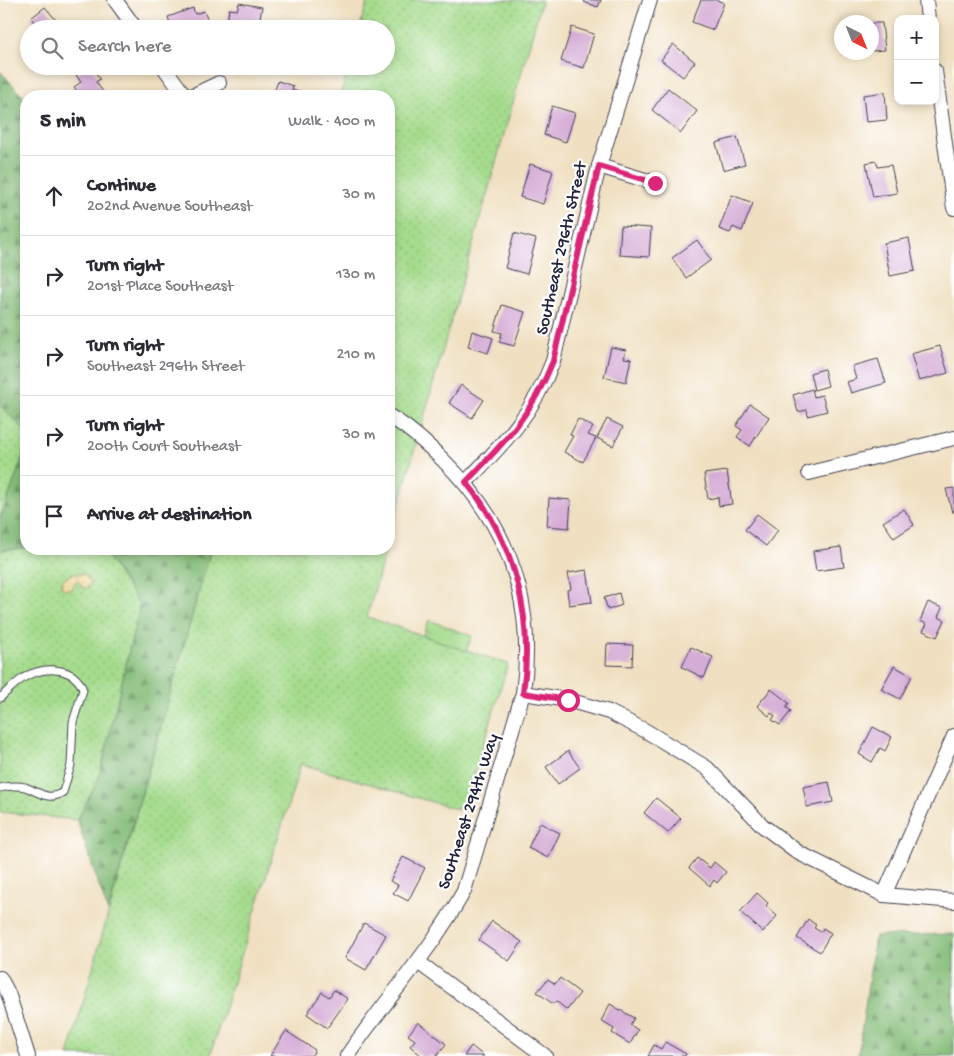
<!DOCTYPE html>
<html lang="en">
<head>
<meta charset="utf-8">
<style>
	body { margin:0; font-family:"Gochi Hand",sans-serif; background:#f2f2f3; color:#2b2b33 }
	.controls { position:absolute; right:15px; top:15px; display:grid; overflow:hidden; border-radius:10px; box-shadow:0 2px 8px #0003 }
	.controls button { width:45px; height:45px; display:grid; place-items:center; padding:0; border:0; border-bottom:1px solid #e1e1e2; background:#fff; color:#2b2b33; font:25px sans-serif }
	.compass { position:absolute; left:834px; top:15px; width:45px; height:45px; border-radius:50%; background:#fff; box-shadow:0 2px 8px #0003; rotate:137deg }
	.stop { position:absolute; width:15px; height:15px; margin:-11px; border:4px solid #db2777; border-radius:50%; background:#fff }
	.stop.end { background:#db2777; border-color:#fff; box-shadow:0 1px 5px #0008 }
	.list { margin:0; padding:0; list-style:none }
	h2 { display:flex; justify-content:space-between; align-items:center; height:65px; margin:0; padding:0 20px; font-size:21px }
	h2 small { font-size:16px; font-weight:400; color:#7c7c81 }
	.list li { display:grid; grid-template-columns:32px 1fr auto; gap:15px; align-items:center; box-sizing:border-box; height:80px; padding:0 20px; border-top:1px solid #e1e1e2 }
	.list b { display:block; font-size:19px; white-space:nowrap }
	.list p { margin:0; font-size:16px; white-space:nowrap; color:#7c7c81 }
	.list em { font-size:16px; font-style:normal; color:#7c7c81 }
	.icon { flex:none; width:28px; height:28px; fill:none; stroke:currentColor; stroke-width:2; stroke-linecap:round; stroke-linejoin:round }
	.map { position:relative; flex:none; width:954px; height:1056px; overflow:hidden }
	.search { position:absolute; background:#fff; box-shadow:0 2px 8px #0003; left:20px; top:20px; width:375px; height:55px; display:flex; align-items:center; gap:12px; box-sizing:border-box; padding:0 18px; border-radius:28px; color:#7c7c81; font-size:19px }
	.panel { position:absolute; background:#fff; box-shadow:0 2px 8px #0003; left:20px; top:90px; width:375px; height:465px; border-radius:20px }
	.map>svg:first-child { display:block }
	.grass { fill:url(#grass-dots); stroke:#647f64 }
	.forest { fill:url(#forest-firs); stroke:#536f5a }
	.sand { fill:url(#sand-dots); stroke:#887e6c }
	.park { fill:url(#park-tufts); stroke:#647f64 }
	.building { fill:#d5acd6 }
	.lines { fill:none; stroke-linecap:round; stroke-linejoin:round }
	.service-casing { stroke:#413e4f; stroke-width:9 }
	.minor-casing { stroke:#413e4f; stroke-width:16 }
	.service { stroke:#fff; stroke-width:7 }
	.minor { stroke:#fff; stroke-width:14 }
	.route { stroke:#db2777; stroke-width:6 }
	.labels { text-anchor:middle; stroke-width:4.5; stroke-linejoin:round; paint-order:stroke }
	.street-label { font-size:18px; fill:#22223b; stroke:#fff }
</style>
</head>
<body>
<div class="map">
<svg width="954" height="1056" viewBox="0 0 954 1056">
	<defs>
		<pattern id="grass-dots" width="8" height="8" patternUnits="userSpaceOnUse" patternTransform="scale(1.25)"><rect width="8" height="8" fill="#a6dc8d"/><path d="M2 2h.1M6 6h.1" fill="none" stroke="#8fbc7b" stroke-width="1.8" stroke-linecap="round"/></pattern>
		<pattern id="forest-firs" width="22" height="20" patternUnits="userSpaceOnUse" patternTransform="scale(1.25)"><rect width="22" height="20" fill="#84bc78"/><path d="M5 1l3.5 6h-7zM16 11l3.5 6h-7z" fill="#6c9864"/></pattern>
		<pattern id="sand-dots" width="8" height="8" patternUnits="userSpaceOnUse" patternTransform="scale(1.25)"><rect width="8" height="8" fill="#eeda9e"/><path d="M2 2h.1M6 6h.1" fill="none" stroke="#ccbb89" stroke-width="1.8" stroke-linecap="round"/></pattern>
		<pattern id="park-tufts" width="24" height="20" patternUnits="userSpaceOnUse" patternTransform="scale(1.25)"><rect width="24" height="20" fill="#a6dc8d"/><path d="M3 7l-1-3M5 7V3M7 7l1-3M15 17l-1-3M17 17v-4M19 17l1-3" fill="none" stroke="#8fbc7b"/></pattern>
	</defs>
	<rect width="100%" height="100%" fill="#fff"/>
	<filter id="ink" filterUnits="userSpaceOnUse"><feTurbulence type="fractalNoise" baseFrequency=".02" numOctaves="2"/><feDisplacementMap in="SourceGraphic" scale="10" xChannelSelector="R" yChannelSelector="G"/><feConvolveMatrix kernelMatrix="1 2 1 2 8 2 1 2 1" color-interpolation-filters="sRGB"/></filter>
	<filter id="wash" filterUnits="userSpaceOnUse"><feTurbulence type="fractalNoise" baseFrequency=".0096" numOctaves="4" result="noise"/><feDisplacementMap in="SourceGraphic" scale="20" xChannelSelector="R" yChannelSelector="G"/><feGaussianBlur stdDeviation="1.12" result="paint"/><feColorMatrix in="noise" values="0 0 0 0 0 0 0 0 0 0 0 0 0 0 0 0 0 1.4 0 .05"/><feComposite in="paint" operator="in"/></filter>
	<g filter="url(#wash)">
		<rect width="100%" height="100%" fill="#f0e0c1"/>
		<g class="grass">
			<path d="M368,0H542L389,540V96H340L349,66H386V29H359Z"/>
			<path d="M0,405L26,432V448L0,520Z"/>
			<path d="M26,548L102,549L140,605L99,778L77,820L0,812V550Z"/>
			<path d="M211,549H386L367,617L508,664L463,811L301,764L210,1056H68Z"/>
		</g>
		<g class="forest">
			<path d="M0,71L26,100V432L0,405Z"/>
			<path d="M26,448V548L0,550V520Z"/>
			<path d="M102,549H211L108,912L77,820L99,778L140,605Z"/>
			<path d="M954,934V1056H858L875,936Z"/>
		</g>
		<path class="sand" d="M84,574L91,583L87,588H83L77,580L72,589L66,590L61,586L62,580L71,574Z"/>
		<path class="park" d="M429,620L472,636L466,651L423,635Z"/>
		<g id="blocks">
			<g class="building">
				<path d="M585,0H601L598,7L584,2Z"/>
				<path d="M701,0H717L724,3L713,30L692,22Z"/>
				<path d="M239,3L262,7L258,29L227,23L229,9L237,10Z"/>
				<path d="M45,7L56,20L51,24L55,29H33L37,25L31,18Z"/>
				<path d="M193,8L195,14L204,11L210,26L202,29H172L168,17Z"/>
				<path d="M872,23H882L885,50L872,51Z"/>
				<path d="M572,27L594,34L584,68L561,61Z"/>
				<path d="M673,44L695,62L683,77L661,60Z"/>
				<path d="M90,66L100,79L96,82L106,96H81L74,87L81,82L76,75Z"/>
				<path d="M278,81L293,86L292,90L299,92L298,96H273Z"/>
				<path d="M668,88L697,111L681,133L652,110Z"/>
				<path d="M885,92L887,120L866,122L863,95Z"/>
				<path d="M552,106L575,113L566,142L544,135Z"/>
				<path d="M737,137L745,164L723,170L716,143Z"/>
				<path d="M876,161L878,167L891,165L897,193L873,197L866,163Z"/>
				<path d="M530,164L553,171L543,204L520,197Z"/>
				<path d="M732,195L753,203L742,231L733,227L730,233L719,229Z"/>
				<path d="M621,226L651,228L649,257L619,255Z"/>
				<path d="M514,233L536,239L527,274L505,268Z"/>
				<path d="M909,238L915,271L890,276L884,243Z"/>
				<path d="M697,240L711,260L686,278L672,258Z"/>
				<path d="M502,305L525,312L514,346L499,342L502,333L494,331Z"/>
				<path d="M472,331L493,338L488,353L468,347Z"/>
				<path d="M940,346L948,373L919,381L911,354Z"/>
				<path d="M611,347L626,350L624,358L631,359L626,382L604,377Z"/>
				<path d="M878,359L886,383L851,393L847,382L856,379L852,366Z"/>
				<path d="M824,369L828,386L814,390L810,373Z"/>
				<path d="M461,385L484,400L472,418L449,403Z"/>
				<path d="M812,389L814,397L822,395L827,411L808,416L807,410L798,412L793,395Z"/>
				<path d="M750,404L769,417L750,446L737,437L742,430L736,426Z"/>
				<path d="M578,419L593,427L588,435L596,438L583,462L564,452L573,436L570,435Z"/>
				<path d="M607,419L623,427L613,446L597,438Z"/>
				<path d="M727,471L732,504L719,506L718,497L708,499L704,474Z"/>
				<path d="M954,488V512H952L946,489Z"/>
				<path d="M549,498L571,500L569,528L547,526Z"/>
				<path d="M904,509L914,525L894,538L883,522Z"/>
				<path d="M757,514L778,530L766,546L745,530Z"/>
				<path d="M841,547L844,567L816,571L813,551Z"/>
				<path d="M587,570L592,602L569,605L567,590L571,589L568,573Z"/>
				<path d="M619,593L622,605L608,610L604,598Z"/>
				<path d="M928,602L942,608L938,617L945,620L937,637L923,631L927,624L920,621Z"/>
				<path d="M607,644L633,645L632,666L606,665Z"/>
				<path d="M691,647L713,657L704,678L682,667Z"/>
				<path d="M894,666L912,676L900,699L881,689Z"/>
				<path d="M771,689L789,703L786,707L791,711L780,725L772,720L775,716L771,713L769,716L757,706Z"/>
				<path d="M873,727L892,737L885,751L880,748L872,762L859,754Z"/>
				<path d="M568,751L580,768L558,784L546,767Z"/>
				<path d="M829,782L833,802L807,807L803,787Z"/>
				<path d="M656,798L681,818L668,833L644,813Z"/>
				<path d="M540,823L560,833L548,858L528,848Z"/>
				<path d="M403,857L425,868L408,901L393,893L398,885L390,881Z"/>
				<path d="M697,858L710,868L714,862L726,872L717,883L714,880L710,886L689,868Z"/>
				<path d="M757,893L768,903L766,906L777,916L763,932L740,912Z"/>
				<path d="M808,919L816,925L814,928L821,932L823,928L831,933L820,952L797,938Z"/>
				<path d="M492,921L522,942L509,961L479,940Z"/>
				<path d="M364,923L386,935L366,970L345,958Z"/>
				<path d="M560,978L580,993L567,1010L556,1001L553,1004L537,992L548,979L555,984Z"/>
				<path d="M334,990L348,999L327,1028L307,1014L322,992L329,997Z"/>
				<path d="M610,1004L634,1018L630,1025L638,1030L630,1044L612,1033L614,1029L601,1021Z"/>
				<path d="M418,1022L446,1044L437,1056H422L410,1046L415,1040L408,1035Z"/>
				<path d="M286,1031L315,1050L311,1056H270Z"/>
				<path d="M665,1042L686,1054L685,1056H648L654,1045L661,1049Z"/>
				<path d="M471,1046L484,1056H464Z"/>
			</g>
		</g>
	</g>
	<g filter="url(#ink)">
		<use href="#blocks" fill-opacity="0" stroke="#413e4f" stroke-width="1"/>
		<g class="lines">
			<defs>
				<path id="service" d="M0,698C8,691 15,683 25,677C44,666 75,666 83,690L73,722L71,765L63,792C49,802 39,792 25,787C17,785 8,786 0,788"/>
				<g id="minor">
					<path d="M115,0L136,29"/>
					<path d="M926,0L928,19"/>
					<path d="M163,66L185,96"/>
					<path d="M935,71L954,208"/>
					<path d="M192,96L219,83"/>
					<path d="M599,166L655,183"/>
					<path d="M809,473L954,438"/>
					<path d="M466,482C505,442 533,414 553,361L599,166L650,0"/>
					<path d="M523,693L568,700L609,712L646,731L707,768L763,826L799,853L884,895L954,901"/>
					<path d="M884,895L954,736"/>
					<path d="M418,962L545,1056"/>
					<path d="M0,978L8,993L28,1056"/>
					<path d="M347,1056C385,1000 431,951 464,891L523,693C536,601 509,524 442,459C426,443 408,427 389,416"/>
				</g>
			</defs>
			<use href="#service" class="service-casing"/>
			<use href="#minor" class="minor-casing"/>
			<use href="#service" class="service"/>
			<use href="#minor" class="minor"/>
		</g>
	</g>
	<g class="lines" filter="url(#ink)">
		<path class="route" d="M568,700L523,693C534,617 515,542 466,482C505,442 532,414 553,361L599,166L655,183"/>
	</g>
	<g class="labels">
		<g class="street-label">
			<text transform="translate(560 248) rotate(-77)" y="6">Southeast 296th Street</text>
			<text transform="translate(467 811) rotate(-72)" y="6">Southeast 294th Way</text>
		</g>
	</g>
</svg>
<div class="controls">
<button>+</button>
<button>−</button>
</div>
<svg class="compass" viewBox="-18 -18 36 36"><path d="M0-13l5 13h-10z" fill="#e53935"/><path d="M0 13l5-13h-10z" fill="#7c7c81"/></svg>
<div class="stop" style="left:568px;top:700px"></div>
<div class="stop end" style="left:655px;top:183px"></div>
<div class="search"><svg class="icon" aria-label="search" viewBox="0 0 24 24"><circle cx="10" cy="10" r="6"/><path d="M15 15l6 6"/></svg>Search here</div>
<section class="panel">
<h2>5 min<small>Walk · 400 m</small></h2>
<ul class="list">
<li><svg class="icon" aria-label="ahead" viewBox="0 0 24 24"><path d="M12 20V5M6 11l6-6 6 6"/></svg><div><b>Continue</b><p>202nd Avenue Southeast</p></div><em>30 m</em></li>
<li><svg class="icon" aria-label="right" viewBox="0 0 24 24"><path d="M7 20v-9h11M14 6l5 5-5 5"/></svg><div><b>Turn right</b><p>201st Place Southeast</p></div><em>130 m</em></li>
<li><svg class="icon" aria-label="right" viewBox="0 0 24 24"><path d="M7 20v-9h11M14 6l5 5-5 5"/></svg><div><b>Turn right</b><p>Southeast 296th Street</p></div><em>210 m</em></li>
<li><svg class="icon" aria-label="right" viewBox="0 0 24 24"><path d="M7 20v-9h11M14 6l5 5-5 5"/></svg><div><b>Turn right</b><p>200th Court Southeast</p></div><em>30 m</em></li>
<li><svg class="icon" aria-label="arrive" viewBox="0 0 24 24"><path d="M6 21V4h12l-3 4 3 4H6"/></svg><div><b>Arrive at destination</b></div></li>
</ul>
</section>
</div>
</body>
</html>
